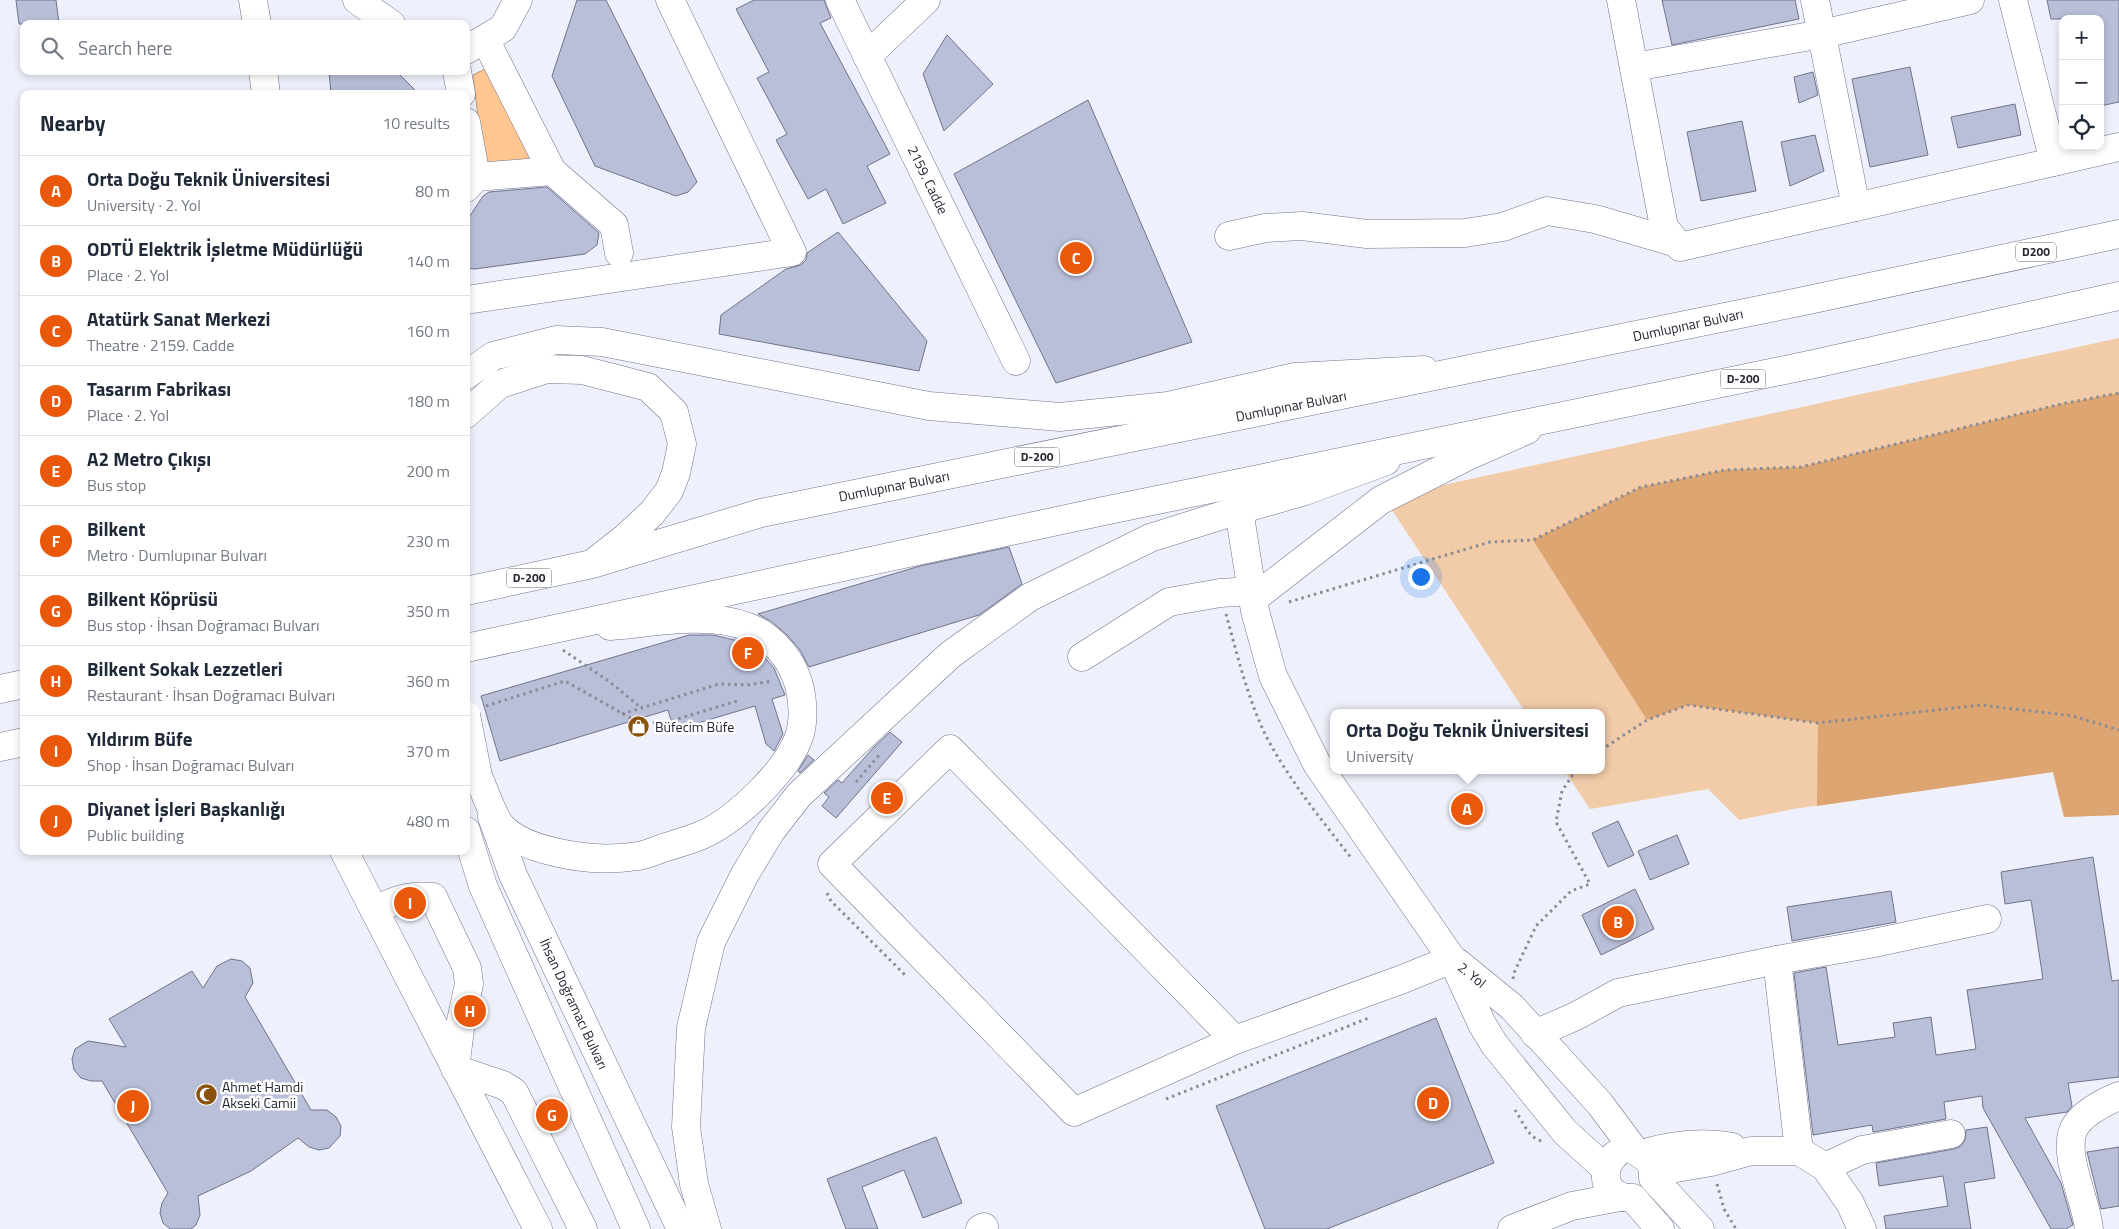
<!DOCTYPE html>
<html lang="en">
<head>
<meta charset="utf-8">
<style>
	body { margin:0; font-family:"Titillium Web",sans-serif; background:#f2f2f3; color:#1f2937 }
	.controls { position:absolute; right:15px; top:15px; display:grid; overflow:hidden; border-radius:10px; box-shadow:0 2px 8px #0003 }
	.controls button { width:45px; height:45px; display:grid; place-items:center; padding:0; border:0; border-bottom:1px solid #e0e1e3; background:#fff; color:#1f2937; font:25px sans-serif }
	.you { position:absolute; left:1420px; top:576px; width:18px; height:18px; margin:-12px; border:4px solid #fff; border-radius:50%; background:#1a73e8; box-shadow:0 0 0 8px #1a73e833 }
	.badge { display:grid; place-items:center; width:32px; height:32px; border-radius:50%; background:#ea580c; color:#fff; font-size:16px; font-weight:700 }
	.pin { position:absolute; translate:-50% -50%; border:2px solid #fff; box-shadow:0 1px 5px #0006 }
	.popup { position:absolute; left:1330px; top:709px; width:275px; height:65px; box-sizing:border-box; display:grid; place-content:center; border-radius:10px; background:#fff; filter:drop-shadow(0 1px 4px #0005); font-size:16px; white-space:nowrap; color:#747a83 }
	.popup b { font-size:19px; color:#1f2937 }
	.popup::after { content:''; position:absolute; left:50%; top:100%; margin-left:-10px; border:10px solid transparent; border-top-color:#fff }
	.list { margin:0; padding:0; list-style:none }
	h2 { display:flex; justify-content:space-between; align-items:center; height:65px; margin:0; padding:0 20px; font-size:21px }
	h2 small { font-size:16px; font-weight:400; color:#747a83 }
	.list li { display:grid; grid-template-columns:32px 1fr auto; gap:15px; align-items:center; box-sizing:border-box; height:70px; padding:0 20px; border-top:1px solid #e0e1e3 }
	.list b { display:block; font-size:19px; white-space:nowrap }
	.list p { margin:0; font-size:16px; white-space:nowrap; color:#747a83 }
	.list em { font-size:16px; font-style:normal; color:#747a83 }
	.icon { flex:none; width:28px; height:28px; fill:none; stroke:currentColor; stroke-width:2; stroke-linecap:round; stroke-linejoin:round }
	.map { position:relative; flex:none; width:2119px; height:1229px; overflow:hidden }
	.search { position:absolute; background:#fff; box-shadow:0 2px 8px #0003; left:20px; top:20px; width:450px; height:55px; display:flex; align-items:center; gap:12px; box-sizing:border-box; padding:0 18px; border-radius:10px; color:#747a83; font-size:19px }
	.panel { position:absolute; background:#fff; box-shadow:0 2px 8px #0003; left:20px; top:90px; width:450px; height:765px; border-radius:10px }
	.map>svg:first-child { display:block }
	.green { fill:#f2cba9 }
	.forest { fill:#dca572 }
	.water { fill:#ffc692; stroke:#be9675 }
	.building { fill:#babfd9; stroke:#70738b }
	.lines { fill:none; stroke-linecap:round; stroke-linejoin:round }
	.minor-casing { stroke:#70748c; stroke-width:29 }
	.major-casing { stroke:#70748c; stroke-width:29 }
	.highway-casing { stroke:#70748c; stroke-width:29 }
	.path { stroke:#898b95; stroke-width:3; stroke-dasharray:2.5 4; stroke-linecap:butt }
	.minor { stroke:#fff; stroke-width:28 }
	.major { stroke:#fff; stroke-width:28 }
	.highway { stroke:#fff; stroke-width:28 }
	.major-bridge-casing { stroke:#70748c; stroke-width:29; stroke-linecap:butt }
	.major-bridge { stroke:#fff; stroke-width:28 }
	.labels { text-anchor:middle; stroke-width:5; stroke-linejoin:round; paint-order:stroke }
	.shield { fill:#fefefe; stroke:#66686e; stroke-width:1 }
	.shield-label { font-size:12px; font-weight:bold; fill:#252731 }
	.street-label { font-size:14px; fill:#252731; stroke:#fefefe }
	.poi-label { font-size:14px; fill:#252731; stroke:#fefefe; text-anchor:start }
</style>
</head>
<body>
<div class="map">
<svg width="2119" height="1229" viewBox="0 0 2119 1229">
	<rect width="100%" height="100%" fill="#eef0fb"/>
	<path class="green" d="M2119,338V815L2064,817L2053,772L1793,809L1739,820L1708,789L1590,809L1564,770H1601V713H1526L1384,498Z"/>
	<path class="forest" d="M2119,393V815L2064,817L2053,772L1817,806L1818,723L1688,705L1647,720L1533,540L1641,487L1725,470L1801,467L2061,404Z"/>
	<path class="water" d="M489,67L533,163L484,167L473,75Z"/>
	<g class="building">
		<path d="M16,0H56L59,24H19Z"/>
		<path d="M577,0H606L697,182L688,192L676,196L595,166L552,76Z"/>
		<path d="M754,0H824L831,18L820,23L890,154L867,166L886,203L843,224L826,189L808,199L776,140L787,134L757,78L769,72L736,9Z"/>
		<path d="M1662,0H1795L1799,19L1672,45Z"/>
		<path d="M2047,0H2119V102L2100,106V19H2051Z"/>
		<path d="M947,35L993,84L944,131L923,74Z"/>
		<path d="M1910,67L1928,155L1870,167L1852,79Z"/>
		<path d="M329,71H396L419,94H331Z"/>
		<path d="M1813,72L1818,95L1799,103L1794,77Z"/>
		<path d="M1088,100L1192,342L1056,383L954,174Z"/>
		<path d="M2015,104L2021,135L1958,148L1951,117Z"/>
		<path d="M1742,121L1756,191L1701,201L1687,132Z"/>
		<path d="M1815,135L1824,171L1790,186L1781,142Z"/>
		<path d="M547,187L599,233L597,245L585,254L475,269L466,268V222L483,196L489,192Z"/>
		<path d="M838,232L927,341L919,371L719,334L721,315L786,269L801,265L806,260L807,253Z"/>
		<path d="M1009,547L1022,584L979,615L809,667L800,650L788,636L772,622L758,614L920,566Z"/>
		<path d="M689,635H713L743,642L760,652L774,668L785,695L772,699L783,734L774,751L766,744L755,706L674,730L668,710L500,761L481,696Z"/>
		<path d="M890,732L902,742L836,818L822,806L829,797L824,793L838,780L842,783L873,748Z"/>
		<path d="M808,755L814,760L800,773L798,771Z"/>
		<path d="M1618,821L1634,855L1608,867L1592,833Z"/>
		<path d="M1677,835L1689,864L1650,880L1638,851Z"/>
		<path d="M2093,857L2112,981L2119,980V1077L2068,1083L2072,1106L2067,1112L2025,1118L2061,1183L2073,1225L2066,1229H2051L1983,1108L1982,1096L1944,1102L1946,1119L1873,1132L1872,1125L1813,1135L1794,973L1826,967L1838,1045L1895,1037L1893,1023L1931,1017L1936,1055L1976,1049L1967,990L2043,979L2031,900L2005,904L2001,872Z"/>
		<path d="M1635,889L1654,929L1601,955L1582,915Z"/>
		<path d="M1891,891L1896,922L1792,941L1787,907Z"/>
		<path d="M231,959L242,961L250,968L253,983L245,997L311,1110H327L336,1117L341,1126L340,1136L329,1148L319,1150L309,1147L298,1138L251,1171L198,1196L200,1215L196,1225L191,1229H170L163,1223L160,1213L162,1203L168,1193L102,1081H91L81,1078L74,1070L72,1059L75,1049L88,1041L126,1047L109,1019L192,971L203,988L217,966Z"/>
		<path d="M1436,1018L1494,1163L1327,1229H1265L1216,1106Z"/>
		<path d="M1987,1127L1995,1178L1964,1183L1971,1229H1886L1884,1216L1948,1206L1943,1176L1879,1186L1876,1163L1954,1149L1961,1146L1965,1140L1966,1130Z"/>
		<path d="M936,1137L962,1203L923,1218L904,1170L862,1187L878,1229H846L827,1179Z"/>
		<path d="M2119,1147V1206L2101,1209L2087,1152Z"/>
	</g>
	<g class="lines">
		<defs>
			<g id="minor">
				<path d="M253,0L257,24"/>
				<path d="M357,0L391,24"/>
				<path d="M840,0L1016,361"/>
				<path d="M1621,0L1664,227L1680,247L2119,147"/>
				<path d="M1815,0L1856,207"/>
				<path d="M2013,0L2054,162"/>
				<path d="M485,39L552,171L614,225L619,253"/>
				<path d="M466,50L503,28L518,0"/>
				<path d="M867,56L926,0"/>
				<path d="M1634,67L1822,34L1970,0"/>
				<path d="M263,71L266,94"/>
				<path d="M457,71L461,94"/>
				<path d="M466,122L476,177L466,188"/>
				<path d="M476,177L552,171"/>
				<path d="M1229,236L1265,228L1302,226L1367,234L1465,233L1503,227L1547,211L1595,219L1677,243"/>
				<path d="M466,300L792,252L670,0"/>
				<path d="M1239,510L1255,611L1273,676L1317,764L1452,959L1482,1024L1494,1044L1565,1132L1606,1169"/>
				<path d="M1253,599L1381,500L1468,456L1527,430"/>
				<path d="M1082,657L1169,602L1220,593L1252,591"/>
				<path d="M374,910C396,900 408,895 433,897L467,968L469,984L461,1021L455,1069L503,1085L514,1092L583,1229"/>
				<path d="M1777,960L1799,1151"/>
				<path d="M1458,963L1512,1007L1600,1104L1635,1151L1648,1159L1652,1165L1653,1178L1700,1229"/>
				<path d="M1535,1034L1576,1016L1618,993L1777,960L1869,944L1987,919"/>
				<path d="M1235,1040L950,749L832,864L1074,1112L1235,1040L1403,979L1452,959"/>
				<path d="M1642,1154C1670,1145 1704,1141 1732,1147"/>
				<path d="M1615,1155C1603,1166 1601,1189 1620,1196C1624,1198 1629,1198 1633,1198L1660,1229"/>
				<path d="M1825,1167L1862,1150L1951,1134"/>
				<path d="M1653,1172L1711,1162L1751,1151H1799L1825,1167L1850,1203L1862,1229"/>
				<path d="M980,1229L984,1227"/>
				<path d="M1512,1229L1572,1206L1620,1197"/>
				<path d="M2089,1229C2088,1219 2085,1209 2082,1199C2077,1180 2067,1154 2072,1134C2076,1116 2104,1102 2119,1096"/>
			</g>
			<g id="major">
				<path d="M466,375L493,356L556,340L602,342L929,406L1060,417L1168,406L1295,377L1424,370"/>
				<path d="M466,414L500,384L547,369L582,370L648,387L674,412L682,444L676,473L669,491L652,513L625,538L593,563"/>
				<path d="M478,776C483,787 494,819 502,827C516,842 540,849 559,853C585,859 612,860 638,856C646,855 655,851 663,848C676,844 690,840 702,835C736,820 786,772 799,737C805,719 803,692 795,674C787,654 769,635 748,627C706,611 653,623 610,626"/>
				<path d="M492,817L513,875L681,1229"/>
				<path d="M466,831L483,886L636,1229"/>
				<path d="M344,851L538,1229"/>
				<path d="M707,1229L694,1184L686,1127L691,1028L711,942L745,874L771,831L799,795L950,655L1030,597L1150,538L1239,510L1305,491L1386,461"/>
			</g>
			<g id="highway">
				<path d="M466,591L592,564L761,513L1799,302L2119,234"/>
				<path d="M466,648L1099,512L1814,364L2119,296"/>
				<path d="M0,689L24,684"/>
				<path d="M0,747L24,742"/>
			</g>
		</defs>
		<use href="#minor" class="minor-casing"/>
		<use href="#major" class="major-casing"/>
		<use href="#highway" class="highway-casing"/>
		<g class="path">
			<path d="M1289,602L1490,542L1533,540L1641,487L1725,470L1801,467L2061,404L2119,393"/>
			<path d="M1226,614C1237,654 1247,696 1265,734C1288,779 1321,819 1352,859"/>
			<path d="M563,650L610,682L640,707"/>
			<path d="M486,706L565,681L641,724L671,721L737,701"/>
			<path d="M622,714L719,684L747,685L773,681"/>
			<path d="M1601,750L1647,720L1688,705L1818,723L1981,705L2073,716L2119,730"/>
			<path d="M856,782L880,754"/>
			<path d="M827,893L831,901L905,975"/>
			<path d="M1513,979L1514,973L1536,926L1571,891L1590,884L1556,822L1562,791L1576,770"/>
			<path d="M1166,1099L1371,1017"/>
			<path d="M1515,1110C1522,1120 1529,1140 1543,1141"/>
			<path d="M1717,1184L1724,1209L1736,1229"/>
		</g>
		<use href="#minor" class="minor"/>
		<use href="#major" class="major"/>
		<use href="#highway" class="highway"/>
		<defs>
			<path id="major-bridge" d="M466,715L478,776"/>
		</defs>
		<use href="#major-bridge" class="major-bridge-casing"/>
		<use href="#major-bridge" class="major-bridge"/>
	</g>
	<defs>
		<symbol id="shop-disc" viewBox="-11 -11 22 22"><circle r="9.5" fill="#8c520b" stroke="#fefefe"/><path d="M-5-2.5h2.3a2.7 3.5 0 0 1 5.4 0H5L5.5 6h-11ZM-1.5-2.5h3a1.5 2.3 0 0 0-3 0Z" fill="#fff"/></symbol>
		<symbol id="mosque-disc" viewBox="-11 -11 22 22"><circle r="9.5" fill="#8c520b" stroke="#fefefe"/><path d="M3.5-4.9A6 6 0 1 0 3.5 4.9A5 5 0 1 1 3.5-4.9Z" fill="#fff"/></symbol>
	</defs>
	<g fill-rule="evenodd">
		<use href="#shop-disc" x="626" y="714" width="25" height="25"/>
		<use href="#mosque-disc" x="194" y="1082" width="25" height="25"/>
	</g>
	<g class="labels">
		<g class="shield">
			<rect x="2016" y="242.5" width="40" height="19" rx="4"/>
			<rect x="1720.5" y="369.5" width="45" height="19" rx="4"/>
			<rect x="1014.5" y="447.5" width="45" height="19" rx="4"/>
			<rect x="506.5" y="568.5" width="45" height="19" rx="4"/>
		</g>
		<g class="shield-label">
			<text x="2036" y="256">D200</text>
			<text x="1743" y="383">D-200</text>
			<text x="1037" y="461">D-200</text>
			<text x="529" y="582">D-200</text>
		</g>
		<g class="street-label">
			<text transform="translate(928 180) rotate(64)" y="5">2159. Cadde</text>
			<text transform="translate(1688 325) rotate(-12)" y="5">Dumlupınar Bulvarı</text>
			<text transform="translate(1291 406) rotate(-11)" y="5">Dumlupınar Bulvarı</text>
			<text transform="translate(894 486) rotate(-11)" y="5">Dumlupınar Bulvarı</text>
			<text transform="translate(1472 975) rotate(39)" y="5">2. Yol</text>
			<text transform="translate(574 1004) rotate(65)" y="5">İhsan Doğramacı Bulvarı</text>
		</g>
		<g class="poi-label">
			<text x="655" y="732">Büfecim Büfe</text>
			<text x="222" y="1092">Ahmet Hamdi<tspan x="222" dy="16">Akseki Camii</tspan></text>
		</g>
	</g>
</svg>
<div class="controls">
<button>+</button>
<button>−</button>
<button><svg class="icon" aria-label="locate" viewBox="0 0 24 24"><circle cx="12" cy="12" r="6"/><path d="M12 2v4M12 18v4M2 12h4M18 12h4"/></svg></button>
</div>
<div class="you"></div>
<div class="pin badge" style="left:1467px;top:809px">A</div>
<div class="popup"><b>Orta Doğu Teknik Üniversitesi</b>University</div>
<div class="pin badge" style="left:1618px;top:922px">B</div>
<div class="pin badge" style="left:1076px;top:258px">C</div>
<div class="pin badge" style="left:1433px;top:1103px">D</div>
<div class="pin badge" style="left:887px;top:798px">E</div>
<div class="pin badge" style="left:748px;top:653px">F</div>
<div class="pin badge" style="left:552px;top:1115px">G</div>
<div class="pin badge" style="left:470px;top:1011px">H</div>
<div class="pin badge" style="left:410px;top:903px">I</div>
<div class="pin badge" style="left:133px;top:1106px">J</div>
<div class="search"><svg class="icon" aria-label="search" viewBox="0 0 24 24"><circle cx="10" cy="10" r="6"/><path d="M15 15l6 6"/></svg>Search here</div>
<section class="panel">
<h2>Nearby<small>10 results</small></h2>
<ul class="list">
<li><span class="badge">A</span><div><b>Orta Doğu Teknik Üniversitesi</b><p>University · 2. Yol</p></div><em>80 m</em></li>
<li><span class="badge">B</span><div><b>ODTÜ Elektrik İşletme Müdürlüğü</b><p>Place · 2. Yol</p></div><em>140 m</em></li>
<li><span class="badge">C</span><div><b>Atatürk Sanat Merkezi</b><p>Theatre · 2159. Cadde</p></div><em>160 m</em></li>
<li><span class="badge">D</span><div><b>Tasarım Fabrikası</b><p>Place · 2. Yol</p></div><em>180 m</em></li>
<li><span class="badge">E</span><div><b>A2 Metro Çıkışı</b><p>Bus stop</p></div><em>200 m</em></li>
<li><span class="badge">F</span><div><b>Bilkent</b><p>Metro · Dumlupınar Bulvarı</p></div><em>230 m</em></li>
<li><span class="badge">G</span><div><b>Bilkent Köprüsü</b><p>Bus stop · İhsan Doğramacı Bulvarı</p></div><em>350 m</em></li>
<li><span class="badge">H</span><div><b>Bilkent Sokak Lezzetleri</b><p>Restaurant · İhsan Doğramacı Bulvarı</p></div><em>360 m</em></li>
<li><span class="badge">I</span><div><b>Yıldırım Büfe</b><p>Shop · İhsan Doğramacı Bulvarı</p></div><em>370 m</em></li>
<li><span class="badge">J</span><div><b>Diyanet İşleri Başkanlığı</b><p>Public building</p></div><em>480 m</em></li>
</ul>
</section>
</div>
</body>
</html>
